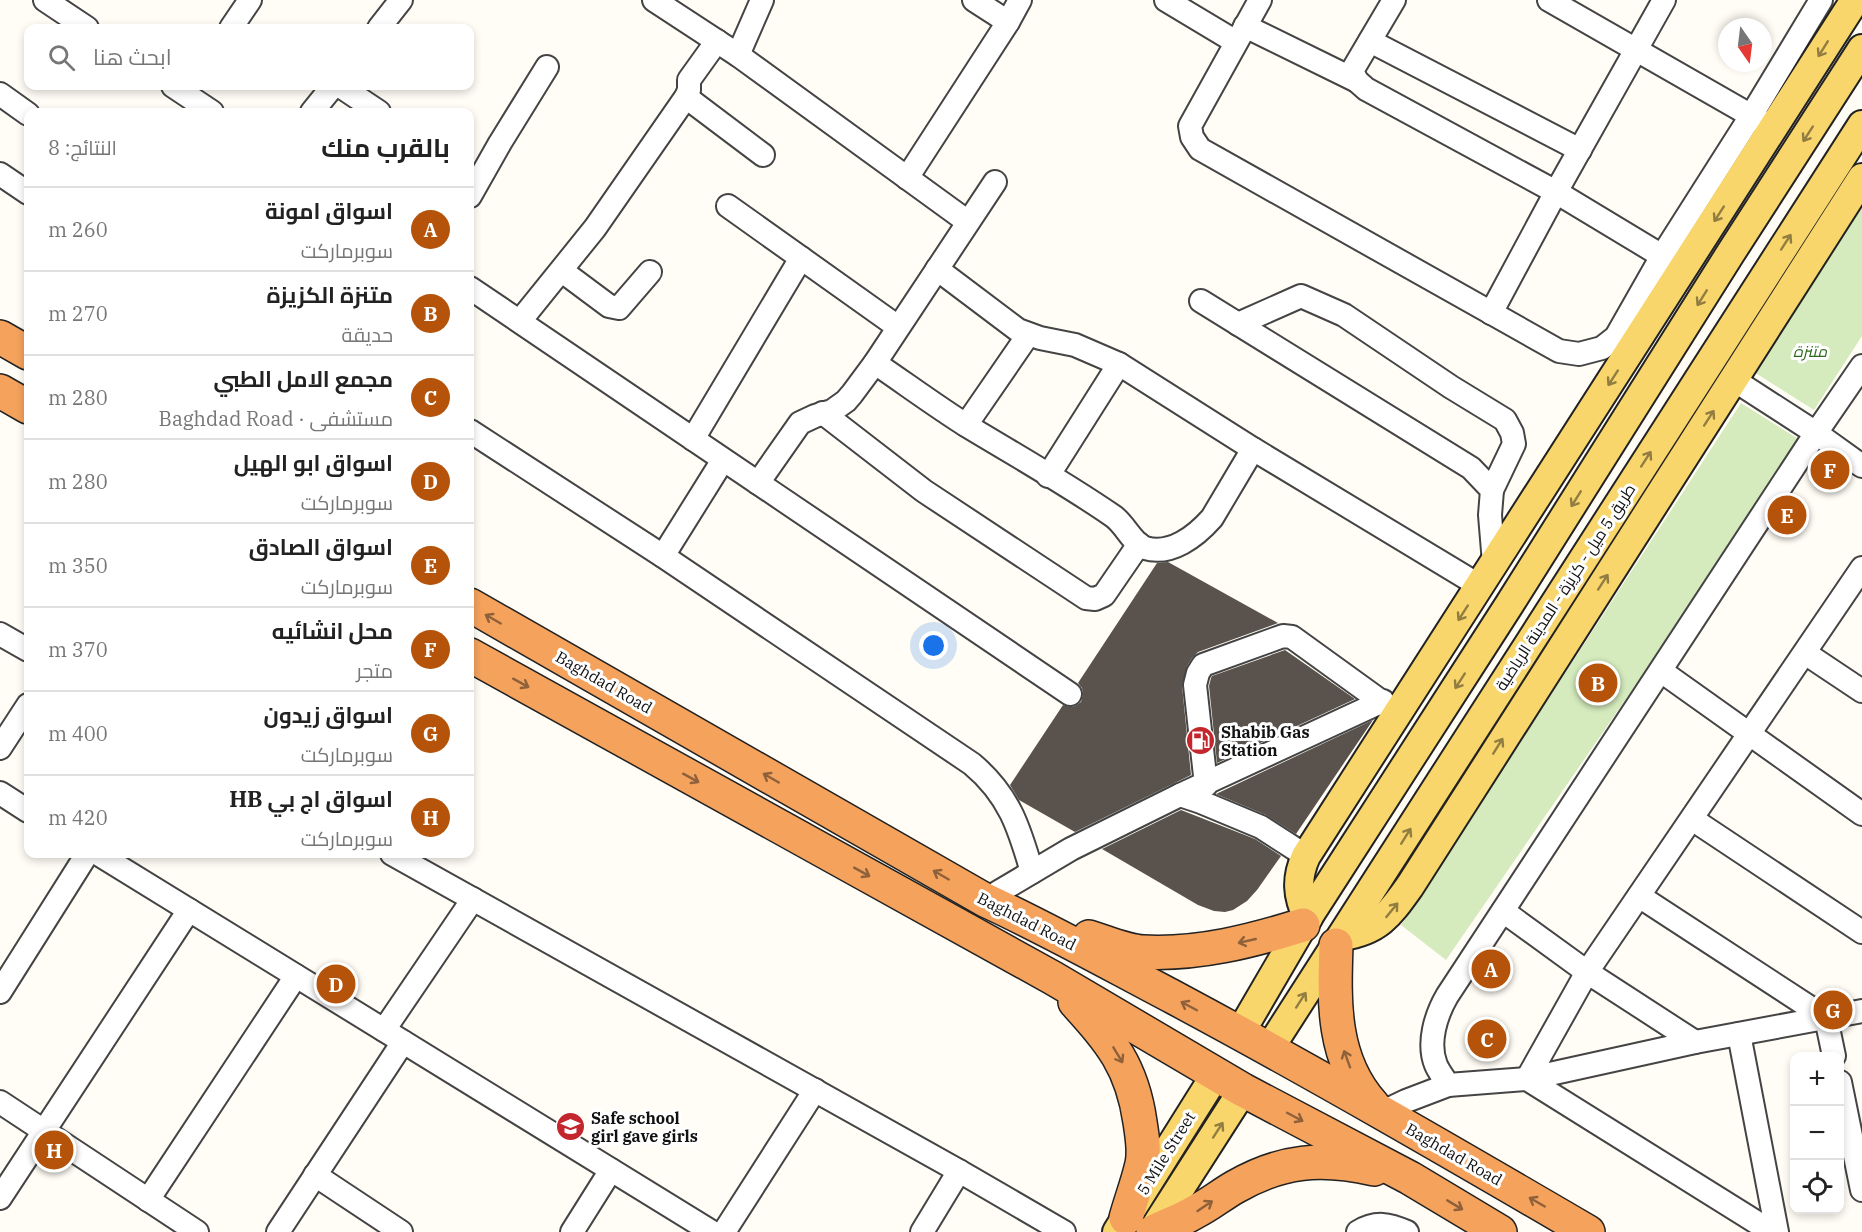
<!DOCTYPE html>
<html lang="ar">
<head>
<meta charset="utf-8">
<style>
	body { margin:0; font-family:"IBM Plex Serif",Cairo,serif; background:#f6f6f6; color:#222; direction:rtl }
	.controls { position:absolute; right:18px; bottom:18px; display:grid; overflow:hidden; border-radius:12px; box-shadow:0 3px 9px #0003 }
	.controls button { width:54px; height:54px; display:grid; place-items:center; padding:0; border:0; border-bottom:2px solid #e0e0e0; background:#fff; color:#222; font:30px sans-serif }
	.compass { position:absolute; left:1718px; top:18px; width:54px; height:54px; border-radius:50%; background:#fff; box-shadow:0 3px 9px #0003; rotate:166deg }
	.you { position:absolute; left:934px; top:646px; width:21px; height:21px; margin:-15px; border:4px solid #fff; border-radius:50%; background:#1a73e8; box-shadow:0 0 0 9px #1a73e833 }
	.badge { display:grid; place-items:center; width:39px; height:39px; border-radius:50%; background:#b45309; color:#fff; font-size:20px; font-weight:700 }
	.pin { position:absolute; translate:-50% -50%; border:3px solid #fff; box-shadow:0 2px 6px #0006 }
	.list { margin:0; padding:0; list-style:none }
	h2 { display:flex; justify-content:space-between; align-items:center; height:78px; margin:0; padding:0 24px; font-size:26px }
	h2 small { font-size:20px; font-weight:400; color:#767676 }
	.list li { display:grid; grid-template-columns:39px 1fr auto; gap:18px; align-items:center; box-sizing:border-box; height:84px; padding:0 24px; border-top:2px solid #e0e0e0 }
	.list b { display:block; font-size:22px; white-space:nowrap }
	.list p { margin:0; font-size:20px; white-space:nowrap; color:#767676 }
	.list em { font-size:20px; font-style:normal; color:#767676 }
	.icon { flex:none; width:33px; height:33px; fill:none; stroke:currentColor; stroke-width:2; stroke-linecap:round; stroke-linejoin:round }
	.map { position:relative; flex:none; width:1862px; height:1232px; overflow:hidden; direction:ltr }
	.search { position:absolute; background:#fff; box-shadow:0 3px 9px #0003; left:24px; top:24px; width:450px; height:66px; display:flex; align-items:center; gap:15px; box-sizing:border-box; padding:0 21px; border-radius:12px; color:#767676; font-size:22px }
	.panel { position:absolute; background:#fff; box-shadow:0 3px 9px #0003; left:24px; top:108px; width:450px; height:750px; border-radius:12px; direction:rtl }
	.map>svg:first-child { display:block }
	.green { fill:#d5ebbd }
	.building { fill:#5a524d }
	.lines { fill:none; stroke-linecap:round; stroke-linejoin:round }
	.minor-casing { stroke:#444; stroke-width:26 }
	.major-casing { stroke:#222; stroke-width:32 }
	.highway-casing { stroke:#222; stroke-width:36 }
	.minor { stroke:#fff; stroke-width:22 }
	.major { stroke:#f9d66b; stroke-width:28 }
	.highway { stroke:#f5a25d; stroke-width:33 }
	.oneway { stroke:#917d42 }
	.oneway2 { stroke:#8e613b }
	.labels { text-anchor:middle; stroke-width:6; stroke-linejoin:round; paint-order:stroke }
	.park-label { font-size:16px; font-style:italic; fill:#2f6b1f; stroke:#fff }
	.street-label { font-size:16px; fill:#111; stroke:#fff }
	.poi-label { font-size:16px; font-weight:bold; fill:#111; stroke:#fff; text-anchor:start }
</style>
</head>
<body>
<div class="map">
<svg width="1862" height="1232" viewBox="0 0 1862 1232">
	<rect width="100%" height="100%" fill="#fffdf5"/>
	<g class="green">
		<path d="M1862,207V336L1814,410L1754,372Z"/>
		<path d="M1741,403L1803,442L1446,960L1401,925Z"/>
	</g>
	<g class="building">
		<path d="M1168,562L1278,623L1198,652L1192,658L1187,666L1182,686L1191,775L1075,832L1019,800L1010,785L1063,705L1070,707L1075,706L1081,702L1083,694L1082,688L1078,683L1157,563Z"/>
		<path d="M1285,650L1355,699L1217,763L1209,686L1211,678L1212,676Z"/>
		<path d="M1373,720L1296,834L1266,815L1216,794Z"/>
		<path d="M1181,810L1255,839L1281,856L1257,890L1247,901L1233,910L1225,912L1214,911L1198,905L1102,849Z"/>
	</g>
	<g class="lines">
		<defs>
			<g id="minor">
				<path d="M45,0L87,28"/>
				<path d="M654,0L738,55L968,222"/>
				<path d="M974,0L1008,22"/>
				<path d="M1166,0L1236,42"/>
				<path d="M1260,0L1190,126L1192,137L1200,149L1559,351L1579,354L1602,348L1616,337L1662,256L1751,116L1821,0"/>
				<path d="M1394,0L1352,71L1357,81L1366,89L1556,192L1662,256"/>
				<path d="M1549,0L1764,123"/>
				<path d="M1245,26L1357,81"/>
				<path d="M231,28L250,0"/>
				<path d="M379,28L401,0"/>
				<path d="M1370,41L1580,150"/>
				<path d="M738,55L762,0"/>
				<path d="M173,86L212,112"/>
				<path d="M340,86L379,112"/>
				<path d="M0,94L28,114"/>
				<path d="M686,97L763,155"/>
				<path d="M312,112L333,86"/>
				<path d="M0,174L28,193"/>
				<path d="M907,178L1008,22L1020,0"/>
				<path d="M470,196L500,143L547,67"/>
				<path d="M728,206L898,327"/>
				<path d="M937,269L1018,330L1040,338L1075,345L1119,364L1253,449L1480,586"/>
				<path d="M562,271L609,306L619,308L650,272"/>
				<path d="M470,288L1070,694"/>
				<path d="M1201,301L1471,468L1492,490L1490,515L1494,563"/>
				<path d="M1491,313L1556,192L1664,0"/>
				<path d="M520,321L595,228L686,97L689,90V80L717,41"/>
				<path d="M1238,324L1301,296L1344,315L1451,387L1505,420L1512,433L1514,444L1492,490"/>
				<path d="M875,363C906,384 937,407 969,427C1017,456 1067,484 1113,516C1125,524 1132,543 1145,548C1171,556 1196,536 1212,518L1253,449"/>
				<path d="M1734,380L1816,433L1862,466"/>
				<path d="M823,413L924,491L1086,598L1095,599L1104,595L1139,544"/>
				<path d="M966,425L1028,335"/>
				<path d="M470,431L663,556L972,764C1009,795 1019,827 1032,872"/>
				<path d="M693,439L801,258"/>
				<path d="M1048,476L1119,364"/>
				<path d="M758,483L800,423L815,416L832,411L846,401L852,394L875,363L995,182"/>
				<path d="M663,556L723,460"/>
				<path d="M0,634L28,650"/>
				<path d="M1805,653L1862,691"/>
				<path d="M1661,671L1862,814"/>
				<path d="M0,748L28,705"/>
				<path d="M1206,785L1195,685L1198,673L1203,665L1283,636L1292,637L1393,710"/>
				<path d="M0,793L28,811"/>
				<path d="M1180,795L1201,802L1261,827L1306,856"/>
				<path d="M1692,819L1862,932"/>
				<path d="M98,854L712,1232"/>
				<path d="M392,854L959,1171L1064,1232"/>
				<path d="M1639,896L1826,1018L1834,1056"/>
				<path d="M985,900L1071,849L1180,795L1383,701"/>
				<path d="M1503,911L1587,972L1695,1042"/>
				<path d="M0,992L87,854"/>
				<path d="M384,1030L473,899"/>
				<path d="M1739,1034L1777,1232"/>
				<path d="M1527,1079L1587,972L1862,568"/>
				<path d="M1527,1079L1695,1042L1862,1011"/>
				<path d="M1840,1082L1862,1190"/>
				<path d="M0,1102L197,1232"/>
				<path d="M1383,1112L1406,1101L1448,1085"/>
				<path d="M315,1175L401,1232"/>
				<path d="M0,1198L189,910"/>
				<path d="M148,1200L296,976"/>
				<path d="M278,1232L403,1042"/>
				<path d="M572,1232L611,1170"/>
				<path d="M724,1232L815,1090"/>
				<path d="M922,1232L959,1171"/>
				<path d="M1358,1232C1376,1221 1389,1224 1407,1232"/>
				<path d="M1772,1232L1527,1079L1448,1085C1444,1078 1439,1072 1436,1065C1427,1043 1436,1015 1447,996L1816,433L1862,366"/>
			</g>
			<g id="major">
				<path d="M1308,918C1297,896 1296,878 1306,856L1855,0"/>
				<path d="M1342,936C1379,931 1390,914 1410,886L1862,178"/>
				<path d="M1240,1033L1303,925L1509,605L1730,254L1862,49"/>
				<path d="M1269,1049L1862,125"/>
				<path d="M1117,1232L1216,1074"/>
				<path d="M1152,1232L1243,1090"/>
			</g>
			<g id="highway">
				<path d="M0,337L28,353"/>
				<path d="M0,391L28,407"/>
				<path d="M470,605L985,900C1050,930 1112,965 1175,998C1315,1073 1451,1152 1588,1232"/>
				<path d="M470,655L1053,978L1243,1090L1410,1178L1500,1232"/>
				<path d="M1089,937C1106,942 1126,951 1143,952C1198,955 1252,941 1303,925"/>
				<path d="M1336,945C1334,1002 1332,1060 1373,1105"/>
				<path d="M1075,1002C1111,1042 1132,1066 1140,1122C1142,1136 1145,1150 1142,1164C1138,1182 1131,1200 1126,1218"/>
				<path d="M1153,1232C1167,1225 1182,1220 1195,1212C1209,1205 1221,1195 1235,1187C1282,1160 1321,1157 1374,1169"/>
			</g>
		</defs>
		<use href="#minor" class="minor-casing"/>
		<use href="#major" class="major-casing"/>
		<use href="#highway" class="highway-casing"/>
		<use href="#minor" class="minor"/>
		<use href="#major" class="major"/>
		<use href="#highway" class="highway"/>
	</g>
	<defs><path id="oneway-shaft" d="M-6 0H5M1.5-3L5.5 0L1.5 3" fill="none" stroke-width="1.6" stroke-linecap="round" stroke-linejoin="round" transform="scale(1.5)"/></defs>
	<g class="oneway">
		<use href="#oneway-shaft" transform="translate(1823 49) rotate(122)"/>
		<use href="#oneway-shaft" transform="translate(1808 134) rotate(123)"/>
		<use href="#oneway-shaft" transform="translate(1719 214) rotate(123)"/>
		<use href="#oneway-shaft" transform="translate(1786 242) rotate(-57)"/>
		<use href="#oneway-shaft" transform="translate(1702 298) rotate(122)"/>
		<use href="#oneway-shaft" transform="translate(1613 378) rotate(123)"/>
		<use href="#oneway-shaft" transform="translate(1709 418) rotate(-57)"/>
		<use href="#oneway-shaft" transform="translate(1646 459) rotate(-57)"/>
		<use href="#oneway-shaft" transform="translate(1576 499) rotate(122)"/>
		<use href="#oneway-shaft" transform="translate(1603 582) rotate(-57)"/>
		<use href="#oneway-shaft" transform="translate(1463 613) rotate(123)"/>
		<use href="#oneway-shaft" transform="translate(1460 681) rotate(123)"/>
		<use href="#oneway-shaft" transform="translate(1498 746) rotate(-58)"/>
		<use href="#oneway-shaft" transform="translate(1406 836) rotate(-58)"/>
		<use href="#oneway-shaft" transform="translate(1392 910) rotate(-51)"/>
		<use href="#oneway-shaft" transform="translate(1301 1000) rotate(-57)"/>
		<use href="#oneway-shaft" transform="translate(1218 1130) rotate(-57)"/>
	</g>
	<g class="oneway2">
		<use href="#oneway-shaft" transform="translate(493 619) rotate(-150)"/>
		<use href="#oneway-shaft" transform="translate(521 683) rotate(29)"/>
		<use href="#oneway-shaft" transform="translate(691 778) rotate(29)"/>
		<use href="#oneway-shaft" transform="translate(771 778) rotate(-150)"/>
		<use href="#oneway-shaft" transform="translate(862 872) rotate(29)"/>
		<use href="#oneway-shaft" transform="translate(941 875) rotate(-150)"/>
		<use href="#oneway-shaft" transform="translate(1247 941) rotate(167)"/>
		<use href="#oneway-shaft" transform="translate(1189 1006) rotate(-152)"/>
		<use href="#oneway-shaft" transform="translate(1118 1055) rotate(59)"/>
		<use href="#oneway-shaft" transform="translate(1347 1059) rotate(-110)"/>
		<use href="#oneway-shaft" transform="translate(1295 1117) rotate(28)"/>
		<use href="#oneway-shaft" transform="translate(1537 1202) rotate(-150)"/>
		<use href="#oneway-shaft" transform="translate(1455 1205) rotate(31)"/>
		<use href="#oneway-shaft" transform="translate(1205 1206) rotate(-34)"/>
	</g>
	<defs>
		<symbol id="fuel-disc" viewBox="-11 -11 22 22"><circle r="9.5" fill="#c4262e" stroke="#fff"/><path d="M-5.5-6h7V0h2V4h1.3V-2.5L3-4.5l.8-.8L6-3V5H2.5V1h-1V6h-7ZM-4.2-4.7v3.2H.2V-4.7Z" fill="#fff"/></symbol>
		<symbol id="school-disc" viewBox="-11 -11 22 22"><circle r="9.5" fill="#c4262e" stroke="#fff"/><path d="M0-5L7-2L0 1L-7-2ZM-4 1L0 2.5L4 1V4Q0 6-4 4Z" fill="#fff"/></symbol>
	</defs>
	<g fill-rule="evenodd">
		<use href="#fuel-disc" x="1184" y="724" width="33" height="33"/>
		<use href="#school-disc" x="554" y="1110" width="33" height="33"/>
	</g>
	<g class="labels">
		<g class="park-label">
			<text x="1810" y="357">متنزة</text>
		</g>
		<g class="street-label">
			<text transform="translate(1565 587) rotate(-57)" y="6">طريق 5 ميل - كزيزة - المدينة الرياضية</text>
			<text transform="translate(604 682) rotate(30)" y="6">Baghdad Road</text>
			<text transform="translate(1027 921) rotate(27)" y="6">Baghdad Road</text>
			<text transform="translate(1166 1153) rotate(-58)" y="6">5 Mile Street</text>
			<text transform="translate(1454 1154) rotate(30)" y="6">Baghdad Road</text>
		</g>
		<g class="poi-label">
			<text x="1221" y="738">Shabib Gas<tspan x="1221" dy="18">Station</tspan></text>
			<text x="591" y="1124">Safe school<tspan x="591" dy="18">girl gave girls</tspan></text>
		</g>
	</g>
</svg>
<div class="controls">
<button>+</button>
<button>−</button>
<button><svg class="icon" aria-label="locate" viewBox="0 0 24 24"><circle cx="12" cy="12" r="6"/><path d="M12 2v4M12 18v4M2 12h4M18 12h4"/></svg></button>
</div>
<svg class="compass" viewBox="-18 -18 36 36"><path d="M0-13l5 13h-10z" fill="#e53935"/><path d="M0 13l5-13h-10z" fill="#767676"/></svg>
<div class="you"></div>
<div class="pin badge" style="left:1491px;top:969px">A</div>
<div class="pin badge" style="left:1598px;top:683px">B</div>
<div class="pin badge" style="left:1487px;top:1039px">C</div>
<div class="pin badge" style="left:336px;top:984px">D</div>
<div class="pin badge" style="left:1787px;top:515px">E</div>
<div class="pin badge" style="left:1830px;top:470px">F</div>
<div class="pin badge" style="left:1833px;top:1010px">G</div>
<div class="pin badge" style="left:54px;top:1150px">H</div>
<div class="search"><svg class="icon" aria-label="search" viewBox="0 0 24 24"><circle cx="10" cy="10" r="6"/><path d="M15 15l6 6"/></svg>ابحث هنا</div>
<section class="panel">
<h2>بالقرب منك<small>النتائج: 8</small></h2>
<ul class="list">
<li><span class="badge">A</span><div><b>اسواق امونة</b><p>سوبرماركت</p></div><em>260 m</em></li>
<li><span class="badge">B</span><div><b>متنزة الكزيزة</b><p>حديقة</p></div><em>270 m</em></li>
<li><span class="badge">C</span><div><b>مجمع الامل الطبي</b><p>مستشفى · Baghdad Road</p></div><em>280 m</em></li>
<li><span class="badge">D</span><div><b>اسواق ابو الهيل</b><p>سوبرماركت</p></div><em>280 m</em></li>
<li><span class="badge">E</span><div><b>اسواق الصادق</b><p>سوبرماركت</p></div><em>350 m</em></li>
<li><span class="badge">F</span><div><b>محل انشائيه</b><p>متجر</p></div><em>370 m</em></li>
<li><span class="badge">G</span><div><b>اسواق زيدون</b><p>سوبرماركت</p></div><em>400 m</em></li>
<li><span class="badge">H</span><div><b>اسواق اج بي HB</b><p>سوبرماركت</p></div><em>420 m</em></li>
</ul>
</section>
</div>
</body>
</html>
